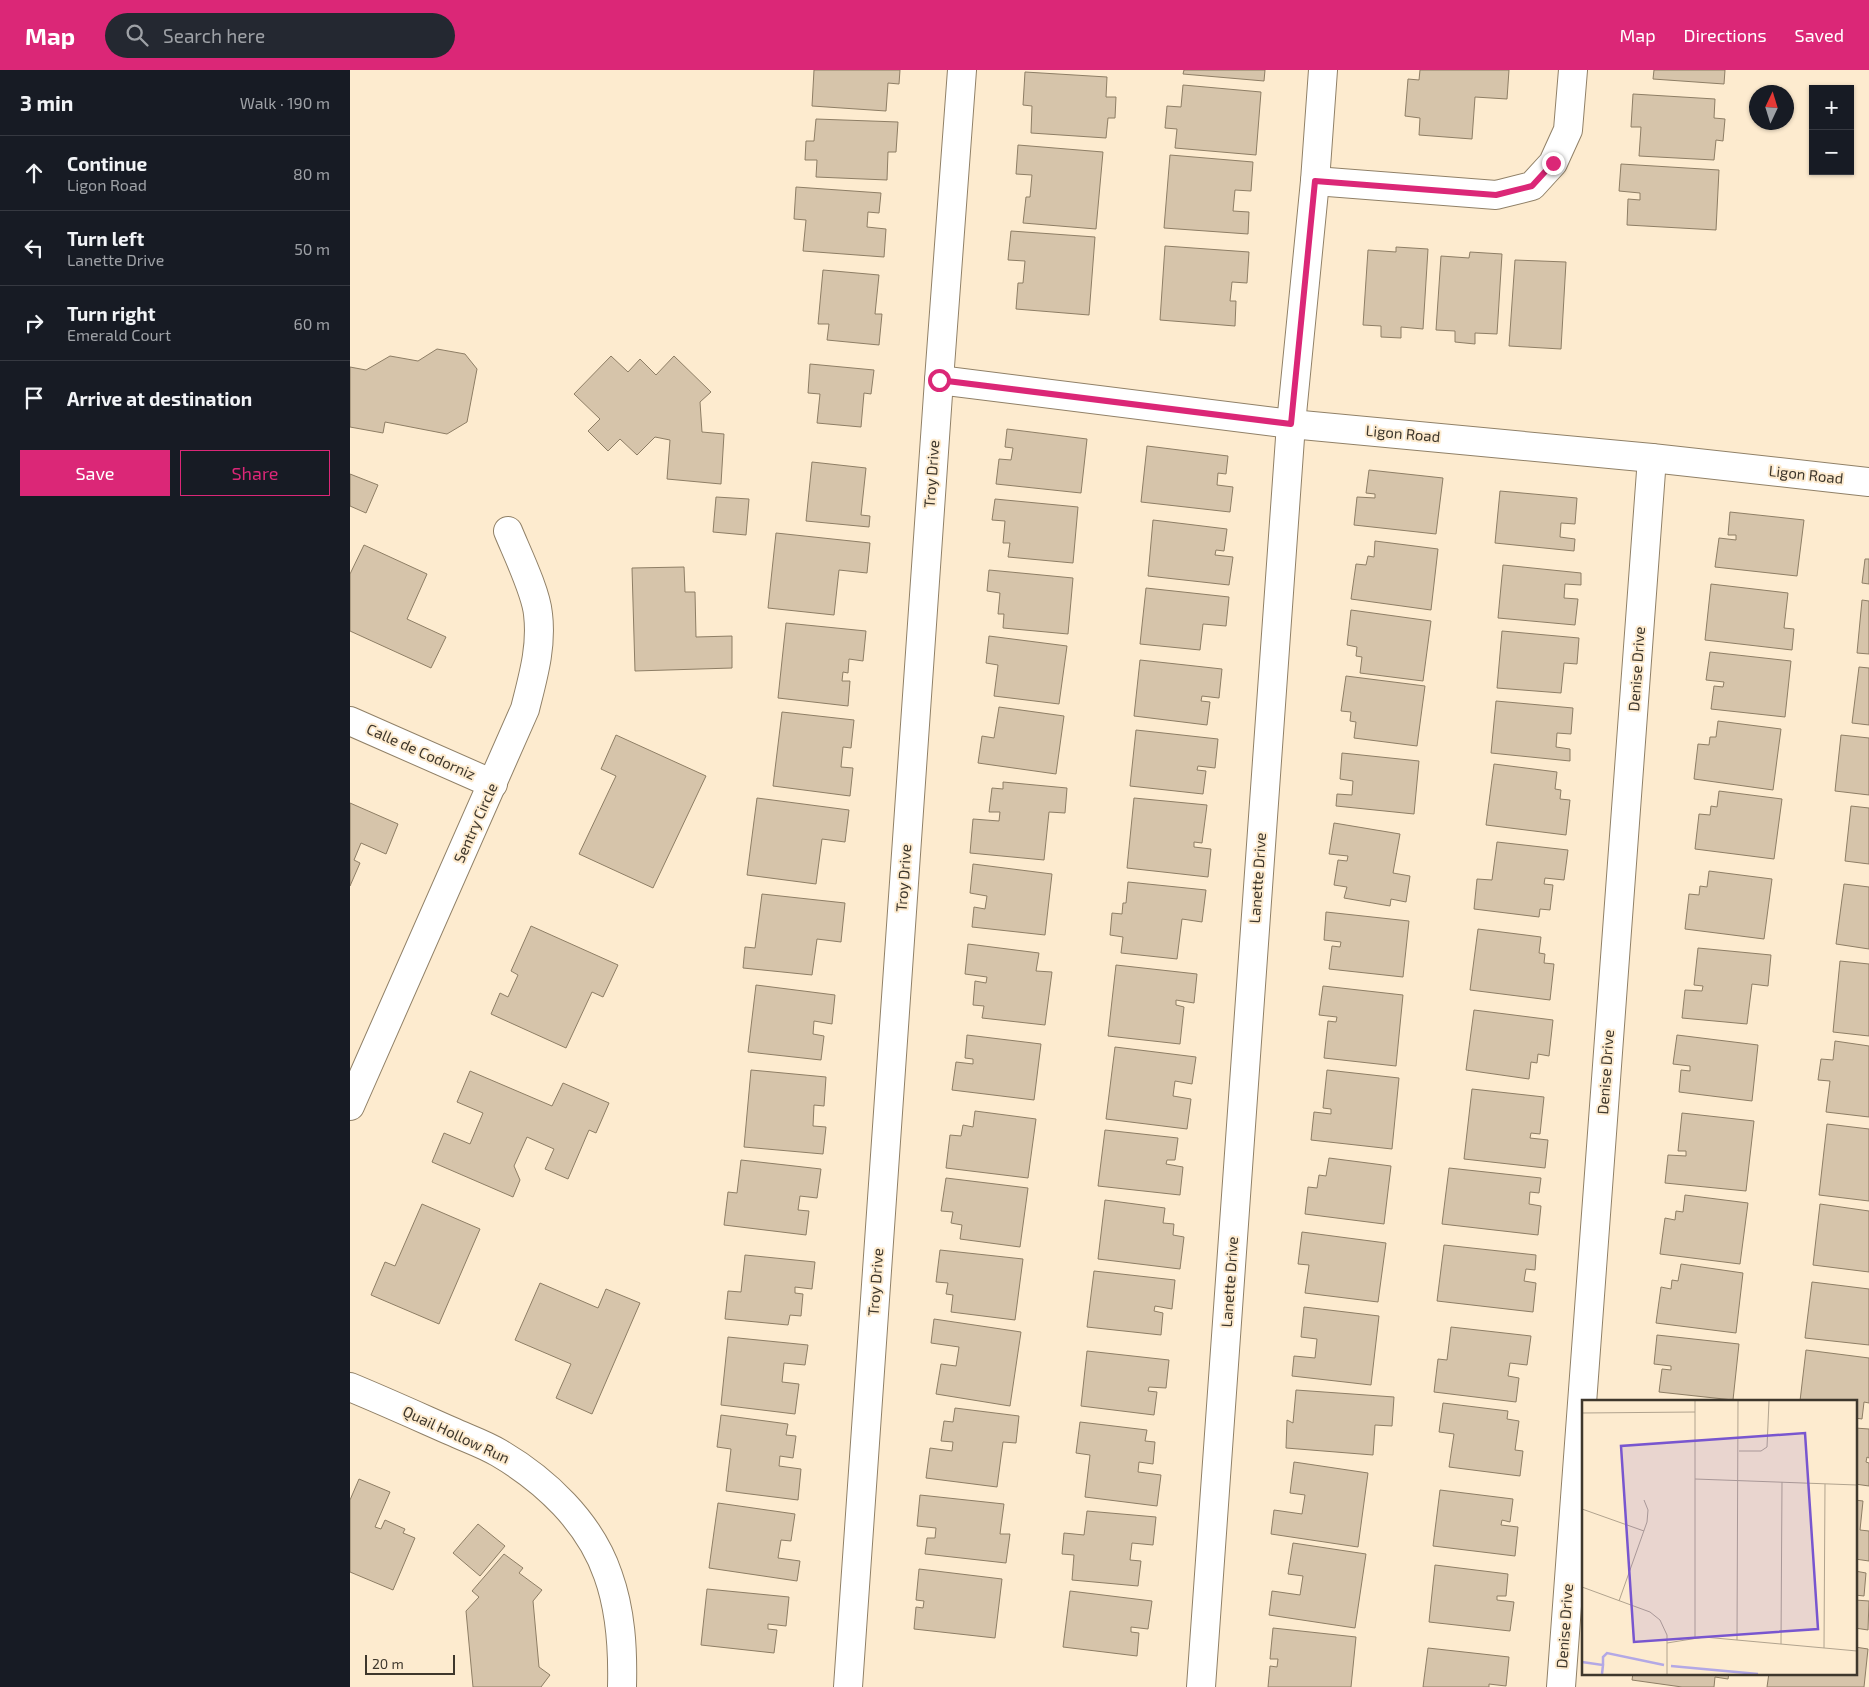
<!DOCTYPE html>
<html lang="en">
<head>
<meta charset="utf-8">
<style>
	body { margin:0; font-family:"Exo 2",sans-serif; background:#242831; color:#f1f3f6 }
	.controls { position:absolute; right:15px; top:15px; display:grid; overflow:hidden; border-radius:0px; box-shadow:0 1px 4px #0004 }
	.controls button { width:45px; height:45px; display:grid; place-items:center; padding:0; border:0; border-bottom:1px solid #363941; background:#171b24; color:#f1f3f6; font:25px sans-serif }
	.compass { position:absolute; left:1399px; top:15px; width:45px; height:45px; border-radius:50%; background:#171b24; box-shadow:0 1px 4px #0004; rotate:4deg }
	.scale { position:absolute; left:15px; bottom:12px; width:90px; box-sizing:border-box; padding-left:5px; border:2px solid #3e372c; border-top:0; font-size:14px; line-height:18px; white-space:nowrap; color:#3e372c; -webkit-text-stroke:4px #fdebcf; paint-order:stroke }
	.stop { position:absolute; width:15px; height:15px; margin:-11px; border:4px solid #db2777; border-radius:50%; background:#fff }
	.stop.end { background:#db2777; border-color:#fff; box-shadow:0 1px 5px #0008 }
	.list { margin:0; padding:0; list-style:none }
	h2 { display:flex; justify-content:space-between; align-items:center; height:65px; margin:0; padding:0 20px; font-size:21px }
	h2 small { font-size:16px; font-weight:400; color:#9ea1a6 }
	.list li { display:grid; grid-template-columns:32px 1fr auto; gap:15px; align-items:center; box-sizing:border-box; height:75px; padding:0 20px; border-top:1px solid #363941 }
	.list b { display:block; font-size:19px; white-space:nowrap }
	.list p { margin:0; font-size:16px; white-space:nowrap; color:#9ea1a6 }
	.list em { font-size:16px; font-style:normal; color:#9ea1a6 }
	.actions { display:flex; gap:10px; padding:15px 20px }
	.actions a { flex:1; padding:11px 0; border:1px solid #db2777; border-radius:0px; text-align:center; font-size:18px; color:#db2777 }
	.actions .main { background:#db2777; color:#fff }
	.icon { flex:none; width:28px; height:28px; fill:none; stroke:currentColor; stroke-width:2; stroke-linecap:round; stroke-linejoin:round }
	.map { position:relative; flex:none; width:1519px; height:1617px; overflow:hidden }
	header { display:flex; align-items:center; gap:30px; box-sizing:border-box; height:70px; padding:0 25px; background:#db2777; color:#fff }
	header strong { font-size:24px }
	nav { display:flex; gap:28px; margin-inline-start:auto; font-size:18px }
	.search { width:350px; height:45px; background:#242831; display:flex; align-items:center; gap:12px; box-sizing:border-box; padding:0 18px; border-radius:28px; color:#9ea1a6; font-size:19px }
	main { display:flex }
	aside { flex:1; background:#171b24 }
	.map>svg:first-child { display:block }
	.building { fill:#d6c4aa; stroke:#8e7e65 }
	.lines { fill:none; stroke-linecap:round; stroke-linejoin:round }
	.minor-casing { stroke:#908067; stroke-width:30 }
	.minor { stroke:#fff; stroke-width:28 }
	.route { stroke:#db2777; stroke-width:6 }
	.labels { text-anchor:middle; stroke-width:4; stroke-linejoin:round; paint-order:stroke }
	.street-label { font-size:15px; fill:#3e372c; stroke:#fdebcf }
	.inset-river { fill:none; stroke:#b3a8e5; stroke-width:2.5 }
	.inset-road { fill:none; stroke:#b1a38e; stroke-width:1 }
	.view { fill:#7856cf; fill-opacity:0.15; stroke:#7856cf; stroke-width:2.5 }
	.inset-edge { fill:none; stroke:#3e372c; stroke-width:2.5 }
</style>
</head>
<body>
<header>
<strong>Map</strong>
<div class="search"><svg class="icon" aria-label="search" viewBox="0 0 24 24"><circle cx="10" cy="10" r="6"/><path d="M15 15l6 6"/></svg>Search here</div>
<nav><a>Map</a><a>Directions</a><a>Saved</a></nav>
</header>
<main>
<aside>
<h2>3 min<small>Walk · 190 m</small></h2>
<ul class="list">
<li><svg class="icon" aria-label="ahead" viewBox="0 0 24 24"><path d="M12 20V5M6 11l6-6 6 6"/></svg><div><b>Continue</b><p>Ligon Road</p></div><em>80 m</em></li>
<li><svg class="icon" aria-label="left" viewBox="0 0 24 24"><path d="M17 20v-9H6M10 6l-5 5 5 5"/></svg><div><b>Turn left</b><p>Lanette Drive</p></div><em>50 m</em></li>
<li><svg class="icon" aria-label="right" viewBox="0 0 24 24"><path d="M7 20v-9h11M14 6l5 5-5 5"/></svg><div><b>Turn right</b><p>Emerald Court</p></div><em>60 m</em></li>
<li><svg class="icon" aria-label="arrive" viewBox="0 0 24 24"><path d="M6 21V4h12l-3 4 3 4H6"/></svg><div><b>Arrive at destination</b></div></li>
</ul>
<div class="actions"><a class="main">Save</a><a>Share</a></div>
</aside>
<div class="map">
<svg width="1519" height="1617" viewBox="0 0 1519 1617">
	<rect width="100%" height="100%" fill="#fdebcf"/>
	<g class="building">
		<path d="M464,0H550L549,14L538,13L536,41L462,36Z"/>
		<path d="M834,0H915L914,11L833,4Z"/>
		<path d="M1070,0H1159L1157,29L1125,27L1122,69L1069,65L1070,48L1055,46L1058,9L1069,10Z"/>
		<path d="M1304,0H1375L1374,14L1303,9Z"/>
		<path d="M675,2L757,7L756,27H766L765,48H758L756,68L681,63L682,36L673,35Z"/>
		<path d="M833,15L911,22L906,85L825,78L827,59L815,58L817,36L831,37Z"/>
		<path d="M1283,24L1365,29L1364,48L1375,49L1373,71L1366,70L1364,90L1289,86L1291,57H1281Z"/>
		<path d="M466,49L548,52L546,82H538L537,110L466,107L467,90H455L456,71H464Z"/>
		<path d="M668,75L753,82L746,159L673,153L676,127H680L682,105L666,104Z"/>
		<path d="M820,85L903,92L901,121L885,120L883,141L899,142L898,164L814,158Z"/>
		<path d="M1271,94L1369,100L1366,160L1277,155L1278,129L1290,130V123L1269,121Z"/>
		<path d="M446,117L531,123L529,143L518,142L517,157L536,159L534,187L453,181L456,150L444,149Z"/>
		<path d="M661,161L745,167L739,245L666,239L668,213H673L675,191L658,190Z"/>
		<path d="M815,176L899,182L897,213L882,212L880,231H886L885,256L810,250Z"/>
		<path d="M1046,177L1078,179L1073,259L1051,257V268L1031,267V256L1013,255L1018,180L1046,182Z"/>
		<path d="M1120,182L1152,184L1147,264L1125,263V274L1105,272V261L1086,260L1091,186L1119,188Z"/>
		<path d="M1165,190L1216,192L1211,279L1159,276Z"/>
		<path d="M473,200L529,205L525,244H532L529,275L477,270L479,254H468Z"/>
		<path d="M87,279L115,284L127,299L117,352L97,364L35,352L33,363L0,357V297L16,300L40,286L68,291Z"/>
		<path d="M261,286L278,302L290,289L306,305L324,286L361,322L350,332L352,362L374,364L371,414L317,409L320,370L305,367L287,385L270,369L258,381L238,361L250,349L224,324Z"/>
		<path d="M460,294L524,300L521,324L514,323L511,357L467,353L470,324L458,323Z"/>
		<path d="M657,359L737,369L731,423L646,414L649,389L661,390L663,378L655,377Z"/>
		<path d="M797,376L878,386L876,404L868,403L867,415L883,417L880,442L791,432Z"/>
		<path d="M462,392L516,398L511,445L520,446L519,457L456,451Z"/>
		<path d="M1019,400L1093,408L1086,464L1004,455L1007,427L1025,428V424L1016,423Z"/>
		<path d="M0,404L28,415L16,443L0,436Z"/>
		<path d="M1150,421L1227,428L1225,454L1211,453L1210,467L1225,469L1224,481L1145,473Z"/>
		<path d="M366,427L399,429L396,465L363,462Z"/>
		<path d="M645,429L728,437L723,493L658,487L660,473H653L655,451L642,450Z"/>
		<path d="M1380,442L1454,450L1447,506L1365,497L1369,468L1386,470V465H1378Z"/>
		<path d="M803,450L877,459L874,481L866,480L865,485L883,487L879,515L798,506Z"/>
		<path d="M426,463L520,473L517,503L489,500L484,545L418,538Z"/>
		<path d="M1025,471L1088,479L1081,540L1001,529L1006,494L1016,495L1018,486L1024,487Z"/>
		<path d="M14,475L77,504L57,549L96,567L81,598L0,561V504Z"/>
		<path d="M1515,489H1519V514L1512,513Z"/>
		<path d="M1153,495L1231,503V515L1215,514L1214,528L1228,529L1225,555L1148,548Z"/>
		<path d="M334,497L335,522H345L346,567L382,566V598L285,601L282,498Z"/>
		<path d="M639,500L723,508L718,564L653,558L654,544H648L650,523L637,521Z"/>
		<path d="M1361,514L1438,523L1434,558L1444,559L1442,580L1355,570Z"/>
		<path d="M796,518L879,527L876,556L853,554L850,580L790,574Z"/>
		<path d="M1512,530L1519,531V584L1507,583Z"/>
		<path d="M1001,540L1081,551L1073,611L1010,603L1012,587L1006,586L1007,577L997,575Z"/>
		<path d="M436,553L516,561L513,591L499,589L498,603L493,602L492,611H500L498,636L428,628Z"/>
		<path d="M1152,561L1229,568L1227,594L1214,593L1211,623L1147,618Z"/>
		<path d="M639,566L717,576L709,634L644,626L648,595L636,593Z"/>
		<path d="M1360,582L1441,591L1435,647L1361,639L1364,616L1373,617L1374,612L1356,610Z"/>
		<path d="M790,590L872,599L869,628L852,626L851,631L860,632L857,655L784,646Z"/>
		<path d="M1509,597L1519,598V655L1502,653Z"/>
		<path d="M996,606L1075,616L1067,676L1004,668L1006,652L1000,651L1001,642L991,641Z"/>
		<path d="M1146,631L1223,638L1221,664L1207,663L1206,677L1220,679V691L1141,683Z"/>
		<path d="M649,637L714,646L706,704L628,693L632,666L644,668Z"/>
		<path d="M432,642L504,650L501,678L493,677L491,697L503,698L500,726L423,716Z"/>
		<path d="M1368,651L1431,659L1423,720L1344,709L1348,674L1359,675L1360,667H1366Z"/>
		<path d="M786,660L868,669L865,698L848,696L847,700L856,701L853,724L780,716Z"/>
		<path d="M266,665L356,706L303,818L229,784L266,706L251,699Z"/>
		<path d="M1491,665L1519,668V725L1485,721Z"/>
		<path d="M992,683L1069,691L1064,744L986,736L987,724L1002,725L1003,711L990,709Z"/>
		<path d="M1144,694L1207,702L1205,719L1211,720L1210,729L1220,730L1216,765L1136,755Z"/>
		<path d="M653,712L717,718L715,743L699,742L694,790L620,783L623,749L649,751L650,742H639L642,718L653,719Z"/>
		<path d="M1369,721L1432,729L1424,789L1345,779L1349,744L1360,745L1361,736L1367,737Z"/>
		<path d="M407,728L499,740L495,772L472,769L466,814L397,805Z"/>
		<path d="M784,728L857,735L852,773L844,772V777L861,779L858,807L777,798Z"/>
		<path d="M0,733L48,754L36,784L11,773L4,790L10,793L0,816Z"/>
		<path d="M1501,736L1519,738V794L1495,791Z"/>
		<path d="M984,753L1050,764L1043,803L1060,806L1056,832L1041,829L1040,836L994,828L997,817L984,815L988,790L997,791L998,786L979,784Z"/>
		<path d="M1147,772L1218,780L1214,810L1195,808L1194,814L1203,815L1200,840L1190,839L1189,847L1124,839L1127,809L1142,810Z"/>
		<path d="M623,794L702,804L695,865L622,857L624,837L635,839L637,826L620,823Z"/>
		<path d="M1359,801L1422,809L1414,869L1335,859L1339,824L1349,825L1350,816L1357,817Z"/>
		<path d="M778,812L856,820L852,852L832,849L827,889L771,883L773,867L760,865L762,843L772,844L773,833H776Z"/>
		<path d="M1494,814L1519,817V879L1486,874Z"/>
		<path d="M412,824L495,833L491,872L467,869L462,905L393,898L395,877L405,878Z"/>
		<path d="M976,842L1059,851L1053,907L979,899L982,876L990,877L991,872L974,870Z"/>
		<path d="M181,856L268,895L253,927L242,922L216,978L141,944L150,923L158,927L168,905L161,901Z"/>
		<path d="M1128,859L1191,867L1189,883L1195,884L1194,893L1204,894L1200,930L1120,920Z"/>
		<path d="M618,874L689,883L686,901L702,902L695,955L632,948L634,936L623,935L625,911L636,913L637,907L615,904Z"/>
		<path d="M1348,878L1421,885L1418,916L1402,914L1397,954L1332,948L1335,920L1352,921L1353,916L1344,915Z"/>
		<path d="M1490,891L1519,894V966L1483,962Z"/>
		<path d="M766,895L847,904L844,933L826,930V935L834,937L830,974L758,966Z"/>
		<path d="M406,915L485,925L482,954L464,951L463,964L474,966L471,990L398,982Z"/>
		<path d="M973,916L1053,925L1046,996L974,988L978,951L986,952L987,947L969,945Z"/>
		<path d="M1124,940L1203,950L1199,986L1188,984L1187,993L1181,992L1179,1009L1116,1000Z"/>
		<path d="M617,965L691,974L684,1030L602,1020L606,992L623,994V989L615,988Z"/>
		<path d="M1327,965L1408,975L1402,1031L1329,1022L1331,1000L1340,1001V996L1323,994Z"/>
		<path d="M1485,971L1519,976V1047L1476,1042L1480,1011L1468,1010L1471,989L1483,990Z"/>
		<path d="M765,977L846,987L842,1014L825,1011L823,1026L841,1029L837,1059L756,1049Z"/>
		<path d="M401,1000L476,1007L474,1036L464,1035L463,1056L476,1057L473,1084L394,1077Z"/>
		<path d="M977,1000L1049,1008L1042,1079L961,1070L964,1042L981,1044V1039L973,1038Z"/>
		<path d="M120,1001L202,1036L213,1013L259,1033L246,1063L239,1060L218,1109L195,1099L204,1079L177,1067L164,1096L170,1110L163,1127L82,1092L94,1063L120,1074L133,1043L107,1032Z"/>
		<path d="M1122,1019L1194,1027L1190,1064L1181,1063L1180,1068L1198,1070L1195,1098L1114,1089Z"/>
		<path d="M625,1041L686,1049L678,1108L596,1098L600,1065L611,1066L613,1055L623,1057Z"/>
		<path d="M1332,1043L1404,1051L1396,1121L1315,1113L1318,1085L1336,1086V1081H1328Z"/>
		<path d="M1477,1054L1519,1059V1131L1469,1125Z"/>
		<path d="M755,1060L828,1068L825,1090H817L816,1094L833,1097L830,1125L748,1116Z"/>
		<path d="M979,1088L1041,1096L1034,1154L955,1144L958,1117L967,1118L969,1105L976,1106Z"/>
		<path d="M391,1090L471,1099L467,1128L450,1126L448,1140L459,1141L456,1165L374,1155L378,1122L387,1123Z"/>
		<path d="M1099,1098L1191,1108L1189,1123L1180,1122L1179,1134L1191,1136L1188,1165L1092,1154Z"/>
		<path d="M596,1108L678,1118L670,1177L610,1169L612,1155L601,1153L603,1142L591,1141Z"/>
		<path d="M1335,1125L1398,1133L1390,1194L1310,1184L1315,1148L1325,1150L1326,1141L1333,1142Z"/>
		<path d="M755,1130L815,1138L813,1153L824,1154L823,1165L834,1167L830,1199L748,1189Z"/>
		<path d="M72,1134L130,1159L89,1254L21,1225L35,1192L45,1196Z"/>
		<path d="M1470,1134L1519,1141V1202L1463,1195Z"/>
		<path d="M952,1162L1036,1173L1028,1232L955,1223L959,1195L948,1194Z"/>
		<path d="M1094,1175L1186,1185L1185,1200L1176,1199L1174,1211L1186,1213L1183,1242L1087,1231Z"/>
		<path d="M590,1180L673,1189L665,1250L601,1242L603,1225L596,1224L598,1213L586,1212Z"/>
		<path d="M395,1185L465,1192L462,1219L445,1217V1223L453,1224L451,1246L440,1245L438,1255L375,1249L378,1221L391,1222Z"/>
		<path d="M1331,1194L1393,1203L1386,1263L1306,1253L1311,1217L1321,1219L1322,1210L1328,1211Z"/>
		<path d="M744,1201L825,1210L822,1239L805,1236L804,1241L813,1243L811,1265L737,1257Z"/>
		<path d="M1462,1212L1519,1219V1275L1455,1268Z"/>
		<path d="M190,1213L248,1238L256,1219L290,1233L242,1344L206,1328L221,1294L165,1270Z"/>
		<path d="M954,1237L1029,1246L1021,1315L942,1306L944,1286L965,1288L967,1269L951,1267Z"/>
		<path d="M584,1249L671,1262L660,1336L586,1324L591,1294L606,1296L609,1277L581,1273Z"/>
		<path d="M1101,1257L1181,1266L1177,1295L1160,1293L1158,1306L1169,1308L1166,1332L1084,1322L1088,1289L1097,1290Z"/>
		<path d="M1307,1265L1389,1274L1383,1330L1309,1322L1312,1299L1321,1300V1296L1304,1294Z"/>
		<path d="M378,1267L458,1275L455,1295L434,1293L432,1312L449,1314L445,1344L371,1335Z"/>
		<path d="M1456,1280L1519,1288V1333L1514,1332L1512,1349L1505,1348V1331H1450Z"/>
		<path d="M737,1281L819,1290L816,1318L799,1317L798,1321L807,1322L804,1345L731,1336Z"/>
		<path d="M946,1320L1044,1327L1042,1356L1025,1355L1023,1385L936,1378L937,1350L943,1353Z"/>
		<path d="M1093,1333L1158,1341L1157,1349L1169,1351L1165,1380L1173,1381L1170,1406L1099,1397L1104,1364L1089,1362Z"/>
		<path d="M605,1338L669,1346L666,1373L653,1372L647,1417L576,1408L580,1378L602,1381L603,1372L591,1371L594,1351L603,1352Z"/>
		<path d="M371,1345L438,1354L436,1365L446,1366L443,1388L430,1386L429,1396L451,1399L448,1430L376,1421L381,1379L367,1377Z"/>
		<path d="M730,1352L797,1360L795,1371L805,1372L803,1394L789,1392L788,1402L811,1405L807,1436L735,1427L740,1385L726,1383Z"/>
		<path d="M1505,1358L1519,1359V1388L1517,1387L1516,1392L1519,1393V1416L1505,1414Z"/>
		<path d="M944,1392L1018,1403L1008,1477L921,1464L924,1440L952,1444L955,1425L940,1423Z"/>
		<path d="M9,1409L40,1422L25,1457L31,1459L35,1450L55,1459L53,1463L65,1468L43,1520L0,1502V1430Z"/>
		<path d="M1090,1420L1163,1429L1160,1452L1152,1450L1151,1455L1168,1457L1165,1486L1083,1476Z"/>
		<path d="M570,1425L654,1434L650,1464H660L656,1493L575,1484L577,1468H585L586,1458L567,1456Z"/>
		<path d="M1505,1430L1513,1431L1510,1460L1519,1461V1491L1505,1489Z"/>
		<path d="M368,1433L445,1444L441,1471L431,1470L428,1488L450,1491L447,1511L359,1498Z"/>
		<path d="M737,1441L806,1447L803,1475L782,1473L780,1490L791,1491L788,1516L722,1510L724,1485L712,1484L714,1463L734,1465Z"/>
		<path d="M128,1454L155,1476L130,1506L103,1483Z"/>
		<path d="M943,1473L1016,1484L1005,1558L919,1545L922,1521L950,1525L953,1506L938,1504Z"/>
		<path d="M154,1484L173,1498L169,1503L192,1520L183,1531L189,1597L200,1605L191,1617H123L116,1541L129,1527L122,1521Z"/>
		<path d="M1085,1495L1158,1504L1156,1526H1147V1530L1164,1532L1160,1561L1079,1552Z"/>
		<path d="M569,1499L652,1509L645,1568L564,1559L566,1537L573,1538L574,1531L566,1530Z"/>
		<path d="M1505,1501L1516,1503L1514,1526L1505,1525Z"/>
		<path d="M357,1519L439,1527L436,1556L418,1554V1559L427,1560L424,1583L351,1575Z"/>
		<path d="M720,1521L802,1531L798,1559L781,1557V1562L789,1563L787,1586L713,1577Z"/>
		<path d="M1505,1530L1519,1531L1518,1560L1505,1558Z"/>
		<path d="M923,1558L1006,1567L1001,1617H918L920,1596L927,1597L928,1589H920Z"/>
		<path d="M1505,1577L1518,1579L1514,1617H1417L1419,1603H1505Z"/>
		<path d="M1078,1578L1159,1587L1156,1616L1139,1614V1617H1073Z"/>
		<path d="M1283,1603H1379L1378,1609L1365,1607L1364,1617H1332L1282,1610Z"/>
	</g>
	<g class="lines">
		<defs>
			<g id="minor">
				<path d="M965,111L1146,125L1182,116L1203,93L1218,60L1223,0"/>
				<path d="M589,310L941,354L1302,388L1519,412"/>
				<path d="M0,651L143,714"/>
				<path d="M0,1036L175,639C183,607 192,577 188,544C186,522 167,483 158,461"/>
				<path d="M0,1317C34,1331 67,1346 101,1361C116,1368 134,1374 149,1383C195,1410 240,1452 258,1505C271,1541 273,1579 272,1617"/>
				<path d="M498,1617L589,310L612,0"/>
				<path d="M851,1617L941,354L965,111L973,0"/>
				<path d="M1211,1617L1302,388"/>
			</g>
		</defs>
		<use href="#minor" class="minor-casing"/>
		<use href="#minor" class="minor"/>
	</g>
	<g class="lines">
		<path class="route" d="M589,310L941,354L965,111L1146,125L1182,116L1203,93"/>
	</g>
	<g class="labels">
		<g class="street-label">
			<text transform="translate(1053 364) rotate(5)" y="5">Ligon Road</text>
			<text transform="translate(582 404) rotate(-86)" y="5">Troy Drive</text>
			<text transform="translate(1456 405) rotate(6)" y="5">Ligon Road</text>
			<text transform="translate(1287 599) rotate(-86)" y="5">Denise Drive</text>
			<text transform="translate(71 682) rotate(24)" y="5">Calle de Codorniz</text>
			<text transform="translate(126 753) rotate(-66)" y="5">Sentry Circle</text>
			<text transform="translate(554 808) rotate(-86)" y="5">Troy Drive</text>
			<text transform="translate(908 808) rotate(-86)" y="5">Lanette Drive</text>
			<text transform="translate(1256 1002) rotate(-86)" y="5">Denise Drive</text>
			<text transform="translate(526 1212) rotate(-86)" y="5">Troy Drive</text>
			<text transform="translate(880 1212) rotate(-86)" y="5">Lanette Drive</text>
			<text transform="translate(106 1365) rotate(25)" y="5">Quail Hollow Run</text>
			<text transform="translate(1215 1556) rotate(-86)" y="5">Denise Drive</text>
		</g>
	</g>
	<g transform="translate(1232 1330)">
		<rect width="275" height="275" fill="#fdebcf"/>
		<path class="inset-river" d="M0,262L21,265L20,274M21,265V257L25,253L82,265M89,266L176,274"/>
		<path class="inset-road" d="M0,13L113,12M157,51H179L185,47L187,1M113,79L275,85M0,109L62,131M0,187L68,212L78,220L85,235V274M37,201L65,122L66,110L62,100M113,238V1M155,240L156,1M85,243L122,237L275,251M199,244L200,82M242,248L243,84"/>
		<path class="view" d="M223,33L236,229L52,242L39,46Z"/>
		<rect width="275" height="275" class="inset-edge"/>
	</g>
</svg>
<div class="controls">
<button>+</button>
<button>−</button>
</div>
<svg class="compass" viewBox="-18 -18 36 36"><path d="M0-13l5 13h-10z" fill="#e53935"/><path d="M0 13l5-13h-10z" fill="#9ea1a6"/></svg>
<div class="scale">20 m</div>
<div class="stop" style="left:589px;top:310px"></div>
<div class="stop end" style="left:1203px;top:93px"></div>
</div>
</main>
</body>
</html>
